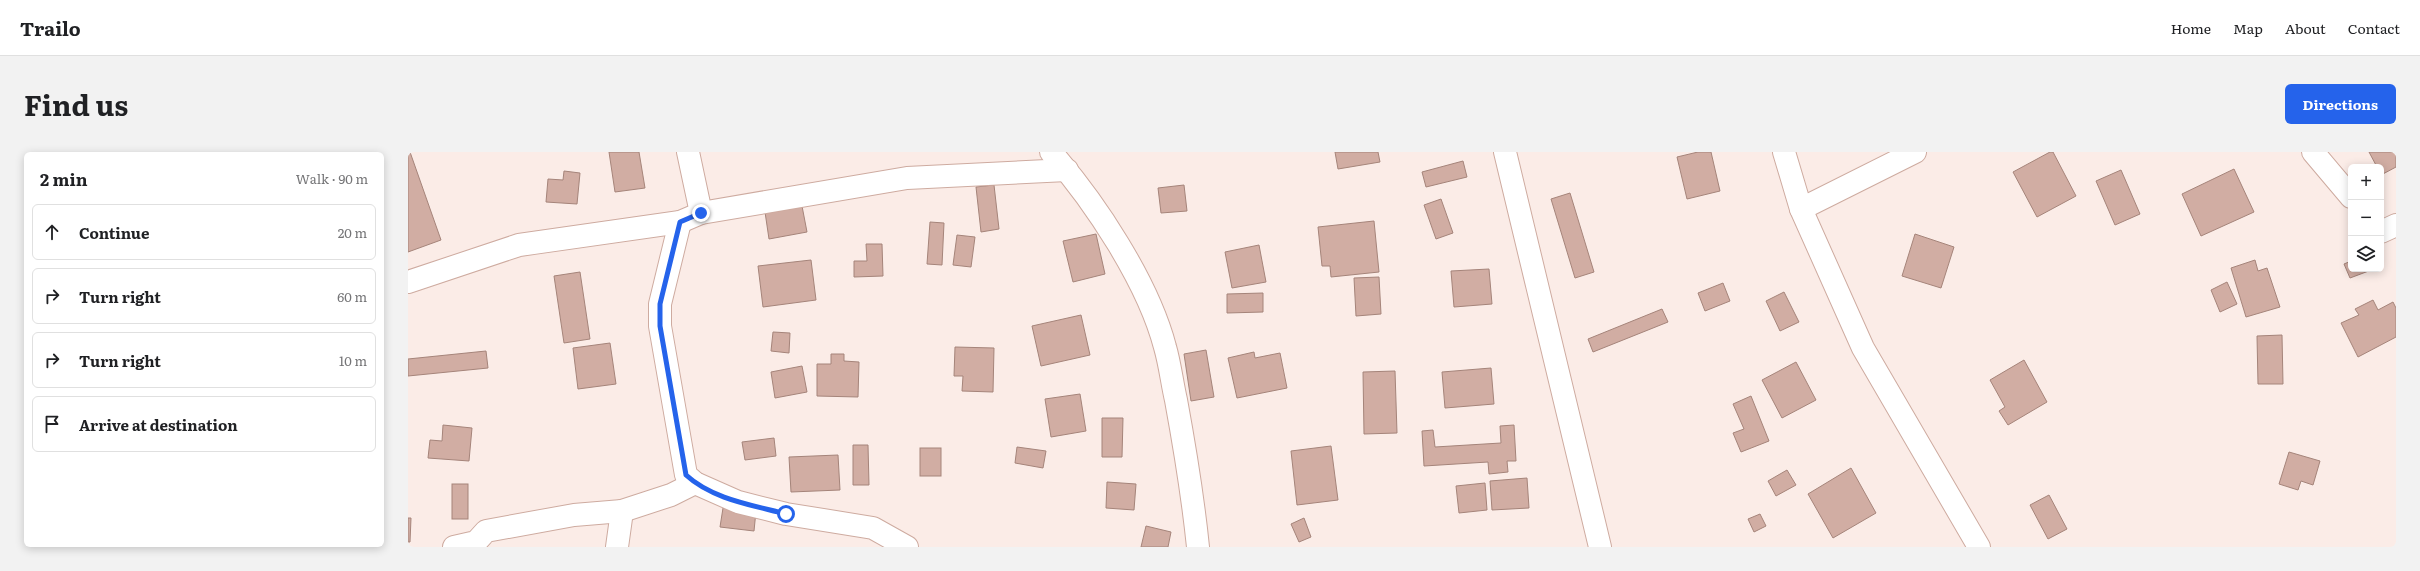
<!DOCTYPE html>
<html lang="en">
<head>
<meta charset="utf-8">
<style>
	body { margin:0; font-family:Literata,serif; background:#f2f2f2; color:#202124 }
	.controls { position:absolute; right:12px; top:12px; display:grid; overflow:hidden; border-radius:6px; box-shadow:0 2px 10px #0003 }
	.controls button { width:36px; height:36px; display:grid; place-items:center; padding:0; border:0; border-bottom:1px solid #e0e0e0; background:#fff; color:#202124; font:20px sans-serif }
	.stop { position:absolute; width:12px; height:12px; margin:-9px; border:3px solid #2563eb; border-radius:50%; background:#fff }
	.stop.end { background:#2563eb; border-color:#fff; box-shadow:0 1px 4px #0008 }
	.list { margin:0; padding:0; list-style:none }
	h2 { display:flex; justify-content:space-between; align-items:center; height:52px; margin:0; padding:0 16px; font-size:17px }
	h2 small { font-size:13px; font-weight:400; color:#757577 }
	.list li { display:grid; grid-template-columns:26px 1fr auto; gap:12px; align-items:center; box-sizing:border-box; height:56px; margin:0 8px 8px; padding:0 8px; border:1px solid #e0e0e0; border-radius:6px }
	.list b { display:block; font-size:15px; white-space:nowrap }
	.list em { font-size:13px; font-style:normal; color:#757577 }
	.icon { flex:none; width:22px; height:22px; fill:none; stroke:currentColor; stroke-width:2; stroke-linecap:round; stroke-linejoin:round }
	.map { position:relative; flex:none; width:1988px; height:395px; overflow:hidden; border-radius:6px }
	header { display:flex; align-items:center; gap:24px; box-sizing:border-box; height:56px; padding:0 20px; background:#fff; border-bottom:1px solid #e0e0e0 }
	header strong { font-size:19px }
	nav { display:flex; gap:22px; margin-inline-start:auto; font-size:14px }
	.intro { display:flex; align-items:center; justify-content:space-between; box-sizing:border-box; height:96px; padding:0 24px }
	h1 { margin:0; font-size:28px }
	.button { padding:10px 18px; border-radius:6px; background:#2563eb; color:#fff; font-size:14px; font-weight:700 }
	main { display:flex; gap:24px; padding:0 24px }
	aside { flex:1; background:#fff; border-radius:6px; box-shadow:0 2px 10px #0003 }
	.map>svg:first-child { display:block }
	.building { fill:#d1ada3; stroke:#a5847a }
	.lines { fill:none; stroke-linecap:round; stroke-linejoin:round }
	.minor-casing { stroke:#ceaba0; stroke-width:24 }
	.minor { stroke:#fff; stroke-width:22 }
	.route { stroke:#2563eb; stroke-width:5 }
</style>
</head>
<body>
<header>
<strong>Trailo</strong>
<nav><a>Home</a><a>Map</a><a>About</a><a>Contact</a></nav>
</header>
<div class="intro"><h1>Find us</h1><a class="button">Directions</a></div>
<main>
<aside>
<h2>2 min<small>Walk · 90 m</small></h2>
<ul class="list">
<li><svg class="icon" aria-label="ahead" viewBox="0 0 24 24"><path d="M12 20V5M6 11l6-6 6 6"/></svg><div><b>Continue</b></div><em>20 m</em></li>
<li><svg class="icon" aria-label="right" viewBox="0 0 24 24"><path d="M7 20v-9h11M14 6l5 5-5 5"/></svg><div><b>Turn right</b></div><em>60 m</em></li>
<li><svg class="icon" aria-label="right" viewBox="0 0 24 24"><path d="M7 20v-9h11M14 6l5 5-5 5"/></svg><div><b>Turn right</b></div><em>10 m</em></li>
<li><svg class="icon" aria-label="arrive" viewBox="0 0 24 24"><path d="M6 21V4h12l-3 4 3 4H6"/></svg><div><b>Arrive at destination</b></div></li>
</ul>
</aside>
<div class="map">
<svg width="1988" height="395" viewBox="0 0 1988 395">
	<rect width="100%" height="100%" fill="#fbece7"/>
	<g class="building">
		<path d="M0,0H2L33,88L0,100Z"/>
		<path d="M201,0H231L237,36L207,40Z"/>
		<path d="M927,0H970L972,10L930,17Z"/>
		<path d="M1290,0H1303L1312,39L1279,47L1269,5Z"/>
		<path d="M1642,0H1645L1668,44L1629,65L1605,20Z"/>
		<path d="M1961,0H1988V15L1973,23V15H1969Z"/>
		<path d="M1055,9L1059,25L1018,35L1014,20Z"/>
		<path d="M1826,17L1846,60L1793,84L1774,42Z"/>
		<path d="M1713,18L1732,62L1707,73L1688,29Z"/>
		<path d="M156,19L172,21L169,52L138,50L140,27L155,28Z"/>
		<path d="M586,33L591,77L573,80L568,35Z"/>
		<path d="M776,33L779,59L753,61L750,36Z"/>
		<path d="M1162,41L1186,120L1167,126L1143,47Z"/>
		<path d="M1033,47L1045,81L1028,87L1016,53Z"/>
		<path d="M394,54L399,80L361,87L357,60Z"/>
		<path d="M966,69L971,120L923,125L922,114H914L910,75Z"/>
		<path d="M522,70L536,71L534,113L519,112Z"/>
		<path d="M688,82L697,122L665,130L655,89Z"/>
		<path d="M1507,82L1546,95L1533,136L1494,124Z"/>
		<path d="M549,83L567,85L563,115L545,113Z"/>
		<path d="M458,92H474L475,124L446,125V109H459Z"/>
		<path d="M851,93L858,130L824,136L817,100Z"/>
		<path d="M403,108L408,148L355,155L350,114Z"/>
		<path d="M1847,108L1850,119L1859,116L1872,155L1838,165L1823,116Z"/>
		<path d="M1943,109V117H1966L1942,126L1936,112Z"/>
		<path d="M1081,117L1084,152L1046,155L1043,119Z"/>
		<path d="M172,120L182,187L156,191L146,124Z"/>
		<path d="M971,125L973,162L948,164L946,126Z"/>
		<path d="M1819,130L1829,152L1812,160L1803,138Z"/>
		<path d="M1315,131L1322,149L1297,159L1290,141Z"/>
		<path d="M1376,140L1391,170L1372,179L1358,149Z"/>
		<path d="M855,141V160L819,161V142Z"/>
		<path d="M1965,148L1970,158L1985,150L1988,156V185L1950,205L1933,171L1951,163L1947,157Z"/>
		<path d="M1254,157L1260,170L1185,200L1180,187Z"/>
		<path d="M673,163L682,203L633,214L624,174Z"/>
		<path d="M365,180L382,181L381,201L363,199Z"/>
		<path d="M1874,183L1875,232H1850L1849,184Z"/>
		<path d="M202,191L208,232L170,237L165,196Z"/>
		<path d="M547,195L586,196L585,240L554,239L555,224H546Z"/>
		<path d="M798,198L806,245L783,249L776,202Z"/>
		<path d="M78,199L80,216L0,224V207Z"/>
		<path d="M846,200L847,206L872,201L879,236L829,246L820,206Z"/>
		<path d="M423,202H436V209L451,210L450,245L409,244V212H423Z"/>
		<path d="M1616,208L1639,250L1600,273L1591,259L1597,255L1582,228Z"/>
		<path d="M1388,210L1408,248L1374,266L1354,228Z"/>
		<path d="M394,214L399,240L367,246L363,220Z"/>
		<path d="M1083,216L1086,252L1037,256L1034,220Z"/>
		<path d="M987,219L989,281L956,282L955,220Z"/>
		<path d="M672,242L678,279L643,285L637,247Z"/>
		<path d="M1343,244L1361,289L1333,300L1325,281L1336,277L1325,252Z"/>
		<path d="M694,266H715L714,305H694Z"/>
		<path d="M35,273L64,276L61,309L20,306L22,288L34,289Z"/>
		<path d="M1106,273L1108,309H1099L1100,320L1081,322L1080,310L1016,314L1014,279L1025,278L1027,295L1093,291L1092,274Z"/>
		<path d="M366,286L368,304L337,308L334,290Z"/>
		<path d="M445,293H460L461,333H445Z"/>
		<path d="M923,294L930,348L889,353L883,299Z"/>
		<path d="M609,295L638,299L635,316L607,311Z"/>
		<rect x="512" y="296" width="21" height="28"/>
		<path d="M1881,300L1912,309L1905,333L1893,329L1890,338L1871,332Z"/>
		<path d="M430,303L432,338L383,340L381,305Z"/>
		<path d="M1443,316L1468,361L1425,386L1400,342Z"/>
		<path d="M1379,318L1388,333L1368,344L1360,329Z"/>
		<path d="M1119,326L1121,356L1084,358L1082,329Z"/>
		<path d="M699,330L728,332L726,358L698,356Z"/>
		<path d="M1077,331L1079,358L1051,361L1048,334Z"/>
		<rect x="44" y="332" width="16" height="35"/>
		<path d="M1641,343L1659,377L1640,387L1622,353Z"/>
		<path d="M315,356L348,359L346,379L312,375Z"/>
		<path d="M1352,362L1358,374L1346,380L1340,367Z"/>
		<path d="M0,366H3L2,390H0Z"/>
		<path d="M896,366L903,385L891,390L883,372Z"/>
		<path d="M738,374L763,380L760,395H733Z"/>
	</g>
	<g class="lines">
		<defs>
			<g id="minor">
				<path d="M280,0L293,61"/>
				<path d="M643,0C687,50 740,130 757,195C762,212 764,231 768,248C777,297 785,346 790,395"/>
				<path d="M1097,0L1192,395"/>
				<path d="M1376,0L1393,57L1455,196L1571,395"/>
				<path d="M1905,0L1943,45"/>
				<path d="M1393,57L1507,0"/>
				<path d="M272,70L252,152V174L278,323L287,331L330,350L378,362L465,376L499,395"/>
				<path d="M1973,80L1988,73"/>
				<path d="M0,130L111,93L272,70L293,61L499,26L659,18"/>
				<path d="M46,395L68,390L78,379L166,363L214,359L263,343L287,331"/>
				<path d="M209,395L214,359"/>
			</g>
		</defs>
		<use href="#minor" class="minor-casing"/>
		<use href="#minor" class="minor"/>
	</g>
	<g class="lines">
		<path class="route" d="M293,61L272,70L252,152V174L278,323C304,347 344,353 378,362"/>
	</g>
</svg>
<div class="controls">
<button>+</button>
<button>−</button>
<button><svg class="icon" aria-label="layers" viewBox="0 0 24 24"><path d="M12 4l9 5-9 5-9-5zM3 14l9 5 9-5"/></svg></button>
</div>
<div class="stop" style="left:378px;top:362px"></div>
<div class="stop end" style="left:293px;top:61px"></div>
</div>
</main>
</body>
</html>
